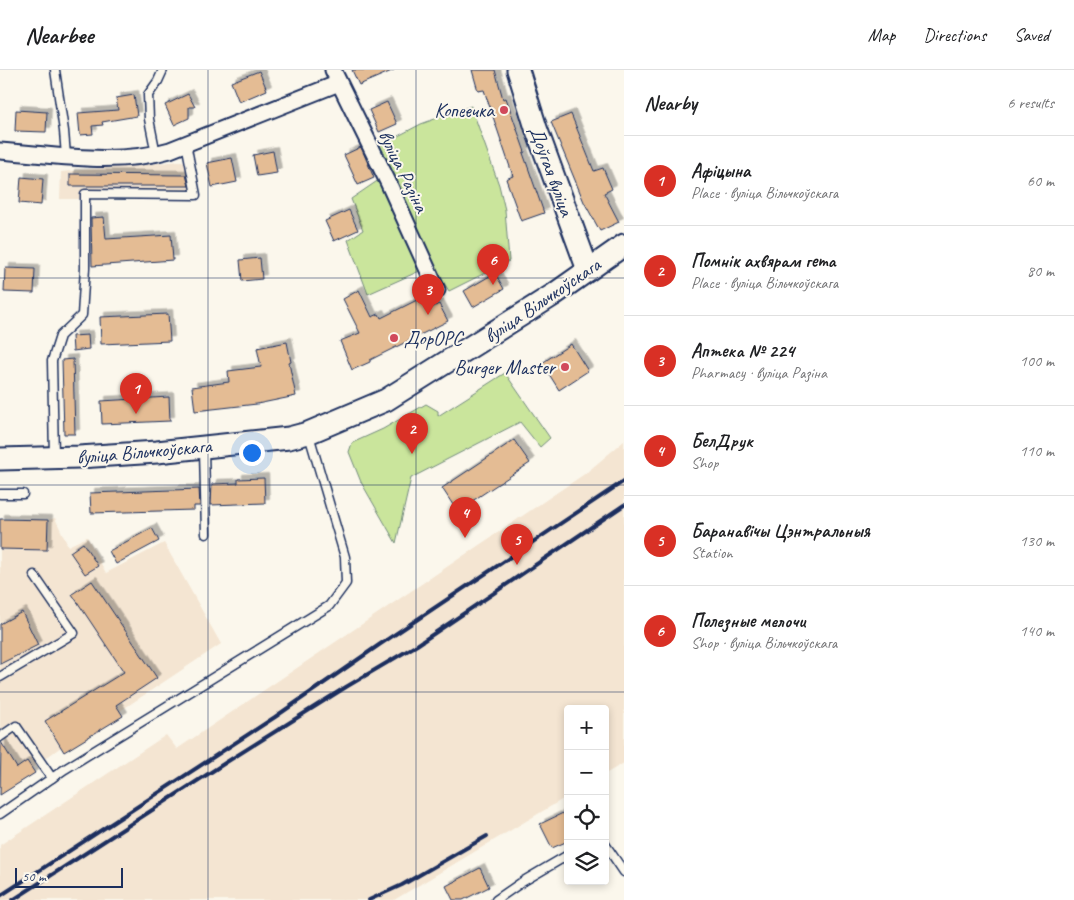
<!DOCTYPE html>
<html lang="en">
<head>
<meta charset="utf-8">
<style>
	body { margin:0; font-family:Caveat,sans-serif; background:#f6f6f6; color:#202124 }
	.controls { position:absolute; right:15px; bottom:15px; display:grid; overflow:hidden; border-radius:5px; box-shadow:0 2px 8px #0003 }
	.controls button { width:45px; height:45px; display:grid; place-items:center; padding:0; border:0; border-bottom:1px solid #e0e0e0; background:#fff; color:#202124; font:25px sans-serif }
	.scale { position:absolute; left:15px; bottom:12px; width:108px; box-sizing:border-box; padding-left:5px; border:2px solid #1b2f5e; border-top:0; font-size:14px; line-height:18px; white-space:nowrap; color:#1b2f5e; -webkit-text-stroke:4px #fbf7ec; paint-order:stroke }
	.you { position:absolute; left:251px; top:382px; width:18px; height:18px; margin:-12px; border:4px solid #fff; border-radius:50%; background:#1a73e8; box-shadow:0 0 0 8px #1a73e833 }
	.badge { display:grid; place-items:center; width:32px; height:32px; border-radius:50%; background:#d93025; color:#fff; font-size:16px; font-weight:700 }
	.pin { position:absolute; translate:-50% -41px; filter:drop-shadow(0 1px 2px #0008) }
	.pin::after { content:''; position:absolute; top:26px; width:18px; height:15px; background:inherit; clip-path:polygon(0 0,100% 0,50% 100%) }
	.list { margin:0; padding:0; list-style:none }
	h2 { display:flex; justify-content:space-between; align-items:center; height:65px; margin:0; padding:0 20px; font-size:21px }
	h2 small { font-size:16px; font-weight:400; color:#757577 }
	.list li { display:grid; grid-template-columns:32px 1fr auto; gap:15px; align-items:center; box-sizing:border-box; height:90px; padding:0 20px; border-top:1px solid #e0e0e0 }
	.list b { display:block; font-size:19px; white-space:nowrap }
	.list p { margin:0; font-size:16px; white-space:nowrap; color:#757577 }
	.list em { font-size:16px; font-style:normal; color:#757577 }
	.icon { flex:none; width:28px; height:28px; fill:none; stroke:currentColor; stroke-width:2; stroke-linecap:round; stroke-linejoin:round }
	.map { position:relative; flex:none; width:624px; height:830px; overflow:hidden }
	header { display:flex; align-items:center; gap:30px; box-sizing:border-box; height:70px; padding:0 25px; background:#fff; border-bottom:1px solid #e0e0e0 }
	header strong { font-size:24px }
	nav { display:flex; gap:28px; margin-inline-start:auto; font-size:18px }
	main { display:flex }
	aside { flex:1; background:#fff }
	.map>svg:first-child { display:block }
	.built { fill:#f4e5d2 }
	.green { fill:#cae59c; stroke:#728a7d }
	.building { fill:#e4bc94; stroke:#1b2f5e; filter:url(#shadow) }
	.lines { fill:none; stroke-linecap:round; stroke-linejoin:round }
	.service-casing { stroke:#1b2f5e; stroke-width:11 }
	.minor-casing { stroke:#1b2f5e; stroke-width:19 }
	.secondary-casing { stroke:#1b2f5e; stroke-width:25 }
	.service { stroke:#fbf7ec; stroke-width:8 }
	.minor { stroke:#fbf7ec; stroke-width:15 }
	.secondary { stroke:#fbf7ec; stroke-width:21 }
	.rail { stroke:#1b2f5e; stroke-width:4 }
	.grid { fill:none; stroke:#1b2f5e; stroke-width:1; stroke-opacity:0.55 }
	.poi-dot { fill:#d1495b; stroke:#fbf7ec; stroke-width:2 }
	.labels { text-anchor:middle; stroke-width:4; stroke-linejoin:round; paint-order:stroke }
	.poi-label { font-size:20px; fill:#1b2f5e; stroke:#fbf7ec; text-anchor:end }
	.street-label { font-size:20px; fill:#1b2f5e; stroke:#fbf7ec }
</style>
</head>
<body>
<header>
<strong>Nearbee</strong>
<nav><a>Map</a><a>Directions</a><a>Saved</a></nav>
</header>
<main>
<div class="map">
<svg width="624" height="830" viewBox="0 0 624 830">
	<defs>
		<filter id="shadow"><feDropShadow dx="4.5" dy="-4.5" stdDeviation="0" flood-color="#0004"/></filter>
	</defs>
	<rect width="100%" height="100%" fill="#fbf7ec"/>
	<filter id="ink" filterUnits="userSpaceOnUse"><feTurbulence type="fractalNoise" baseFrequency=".02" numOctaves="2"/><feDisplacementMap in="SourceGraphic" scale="10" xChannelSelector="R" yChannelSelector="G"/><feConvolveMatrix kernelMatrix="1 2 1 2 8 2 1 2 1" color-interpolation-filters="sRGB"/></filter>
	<g filter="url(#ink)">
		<g class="built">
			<path d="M181,91L193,93L196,129H60L61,102Z"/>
			<path d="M624,371V693L605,704V639H568V726L394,830H0V775L166,665L177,679L586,403Z"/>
			<path d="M55,448L68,476L87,467L106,503L164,473L221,574L120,641L123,646L64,682L61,677L32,698L0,725V449L48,450Z"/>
		</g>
		<g class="green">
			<path d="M471,36L499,115L505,140L509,191L449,221L433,195L368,224L348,170L363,160L351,129L389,103L377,77L421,54Z"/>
			<path d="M505,303L550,368L540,377L520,352L411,408L396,473L361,412L349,382L352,373L383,359L426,334L438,341V346Z"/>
		</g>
		<g class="building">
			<path d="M352,0H394L359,15Z"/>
			<path d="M472,0H495L503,29L506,28L525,82L523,83L544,143L521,151L506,109L513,106L484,20L478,21Z"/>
			<path d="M259,1L267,20L239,32L231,12Z"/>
			<path d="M188,24L195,37H189V48L174,55L165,35Z"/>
			<path d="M134,25L137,46L102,52L103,55L92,56L93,64L80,65L78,43L118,40L116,28Z"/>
			<path d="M387,32L397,54L379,62L369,40Z"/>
			<path d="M16,40L47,42L46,62L15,61Z"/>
			<path d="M571,44L594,101L603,98L612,119L604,123L619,152L600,161L584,132L551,52Z"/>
			<path d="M361,77L374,108L358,115L344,85Z"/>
			<path d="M273,81L277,103L257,106L253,85Z"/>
			<path d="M232,88L237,112L212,117L207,93Z"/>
			<path d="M70,104L186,105L189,116H70Z"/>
			<path d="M21,107L43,109L41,135L19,133Z"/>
			<path d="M349,140L358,160L334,171L325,151Z"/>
			<path d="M104,147L106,169L171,165L173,190L92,196L91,148Z"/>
			<path d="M260,188L262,209L242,211L240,190Z"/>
			<path d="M5,198L35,199L34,223L4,222Z"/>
			<path d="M495,203L504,219L473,237L464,221Z"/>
			<path d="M359,220L372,247L379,244L381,248L423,227L429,239L439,234L448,251L370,290V292L352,300L340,271L360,263L343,229Z"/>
			<path d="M168,244L170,271L101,274L100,247Z"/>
			<path d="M88,265L89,279L73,281L72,266Z"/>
			<path d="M287,272L291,292L289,293L296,326L257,334L195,341L192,317L229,312L228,301L261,297L257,278Z"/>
			<path d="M571,274L588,301L559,320L542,293Z"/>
			<path d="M73,289L75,364H64L62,290Z"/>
			<path d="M169,327L170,351L102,354L101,331Z"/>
			<path d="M514,370L530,393L457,441L442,418Z"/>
			<path d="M264,408L265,433L211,435L212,414L238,413V409Z"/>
			<path d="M199,419L200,436H194V440L91,443L90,423Z"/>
			<path d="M0,449L48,450L47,480L0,479Z"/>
			<path d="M152,458L159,471L116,494L109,481Z"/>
			<path d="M83,473L98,496L85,504L70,482Z"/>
			<path d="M92,511L157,608L116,635L123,646L64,682L45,651L124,602L72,524Z"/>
			<path d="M22,542L38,575L0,594V554Z"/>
			<path d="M1,672L17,698L27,691L35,703L0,725Z"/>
			<path d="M563,743L568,752V771L552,778L540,754Z"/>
			<path d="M480,798L489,817L463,830H453L446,816Z"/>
		</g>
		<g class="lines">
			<defs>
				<g id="service">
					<path d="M55,0L64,61L66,86"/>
					<path d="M156,84L149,49L148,25L158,11L163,0"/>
					<path d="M204,379L206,464"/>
					<path d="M54,386L52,291L60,266L82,245L85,198V124L196,125L186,73"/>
					<path d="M0,424H23"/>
					<path d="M0,607L74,563L34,505"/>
					<path d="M0,667L16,656L52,708"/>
					<path d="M0,744L65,699L329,536L346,513L345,487L309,365"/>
					<path d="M605,774L624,802"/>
					<path d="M496,830L522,812L568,785"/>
				</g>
				<g id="minor">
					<path d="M333,0L388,112L437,220"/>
					<path d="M0,81C56,85 116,96 170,80L339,13"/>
				</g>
				<g id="secondary">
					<path d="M518,0L536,58L588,200"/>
					<path d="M0,389L79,387L157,382L289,368L308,363L386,330L553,225L624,175"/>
				</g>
			</defs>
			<use href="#service" class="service-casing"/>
			<use href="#minor" class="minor-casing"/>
			<use href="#secondary" class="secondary-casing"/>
			<use href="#service" class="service"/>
			<use href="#minor" class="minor"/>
			<use href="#secondary" class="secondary"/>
			<g class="rail">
				<path d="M0,826L275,647L379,575L624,411"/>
				<path d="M13,830L225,693L346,617L417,575L624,435"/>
				<path d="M369,830L402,815L487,766"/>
			</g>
		</g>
	</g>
	<path class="grid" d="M208,0V830M416,0V830M0,208H624M0,415H624M0,622H624"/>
	<g class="poi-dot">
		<circle cx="504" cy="40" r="5"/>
		<circle cx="394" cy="268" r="5"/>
		<circle cx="565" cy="297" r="5"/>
	</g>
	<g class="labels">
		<g class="poi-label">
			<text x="494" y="47">Копеечка</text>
			<text x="404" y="275" text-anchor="start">ДорОРС</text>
			<text x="555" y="304">Burger Master</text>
		</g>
		<g class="street-label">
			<text transform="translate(404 101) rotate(64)" y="7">вуліца Разіна</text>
			<text transform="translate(552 101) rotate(70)" y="7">Доўгая вуліца</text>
			<text transform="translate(542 230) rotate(-34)" y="7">вуліца Вільчкоўскага</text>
			<text transform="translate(144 381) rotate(-5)" y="7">вуліца Вільчкоўскага</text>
		</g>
	</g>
</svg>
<div class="controls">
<button>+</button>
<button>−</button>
<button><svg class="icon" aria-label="locate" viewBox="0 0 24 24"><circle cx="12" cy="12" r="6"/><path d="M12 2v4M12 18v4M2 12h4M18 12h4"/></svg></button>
<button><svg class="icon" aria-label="layers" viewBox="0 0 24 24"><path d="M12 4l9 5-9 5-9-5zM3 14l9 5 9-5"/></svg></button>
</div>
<div class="scale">50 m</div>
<div class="you"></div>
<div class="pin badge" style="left:136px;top:344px">1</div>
<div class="pin badge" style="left:412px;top:384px">2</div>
<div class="pin badge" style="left:428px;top:245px">3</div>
<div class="pin badge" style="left:465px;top:468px">4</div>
<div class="pin badge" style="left:517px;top:495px">5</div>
<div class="pin badge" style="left:493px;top:215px">6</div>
</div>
<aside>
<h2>Nearby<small>6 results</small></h2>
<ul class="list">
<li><span class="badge">1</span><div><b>Афіцына</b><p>Place · вуліца Вільчкоўскага</p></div><em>60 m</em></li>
<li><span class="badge">2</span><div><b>Помнік ахвярам гета</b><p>Place · вуліца Вільчкоўскага</p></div><em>80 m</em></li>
<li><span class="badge">3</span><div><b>Аптека № 224</b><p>Pharmacy · вуліца Разіна</p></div><em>100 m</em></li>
<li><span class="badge">4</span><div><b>БелДрук</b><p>Shop</p></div><em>110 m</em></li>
<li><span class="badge">5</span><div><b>Баранавічы Цэнтральныя</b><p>Station</p></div><em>130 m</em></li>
<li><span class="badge">6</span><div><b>Полезные мелочи</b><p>Shop · вуліца Вільчкоўскага</p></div><em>140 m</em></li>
</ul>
</aside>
</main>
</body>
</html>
